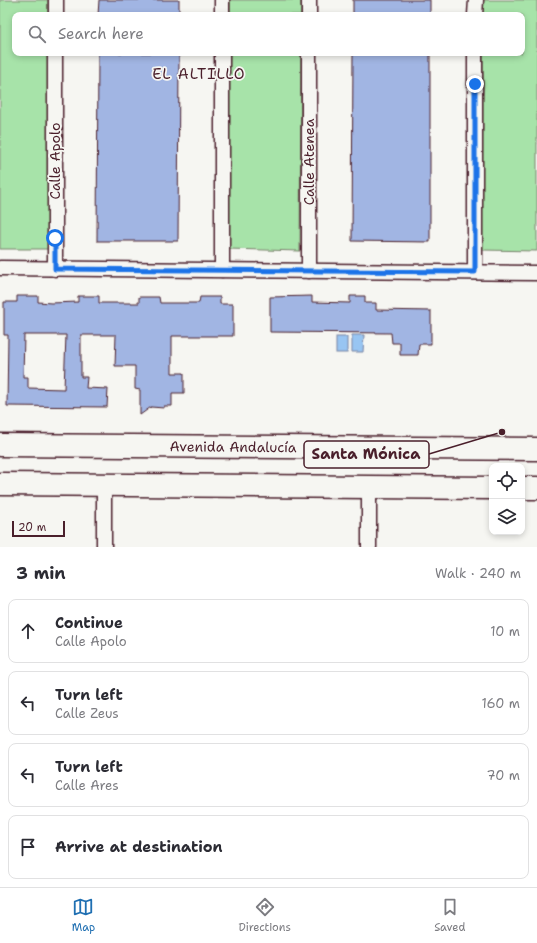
<!DOCTYPE html>
<html lang="en">
<head>
<meta charset="utf-8">
<style>
	body { margin:0; font-family:"Shantell Sans",sans-serif; background:#f7f7f7; color:#2b2b33 }
	.controls { position:absolute; right:12px; bottom:12px; display:grid; overflow:hidden; border-radius:8px; box-shadow:0 2px 6px #0003 }
	.controls button { width:36px; height:36px; display:grid; place-items:center; padding:0; border:0; border-bottom:1px solid #e1e1e2; background:#fff; color:#2b2b33; font:20px sans-serif }
	.scale { position:absolute; left:12px; bottom:10px; width:53px; box-sizing:border-box; padding-left:4px; border:2px solid #4a1f2b; border-top:0; font-size:11px; line-height:14px; white-space:nowrap; color:#4a1f2b; -webkit-text-stroke:3px #f6f6f2; paint-order:stroke }
	.stop { position:absolute; width:12px; height:12px; margin:-9px; border:3px solid #1a73e8; border-radius:50%; background:#fff }
	.stop.end { background:#1a73e8; border-color:#fff; box-shadow:0 1px 4px #0008 }
	.list { margin:0; padding:0; list-style:none }
	h2 { display:flex; justify-content:space-between; align-items:center; height:52px; margin:0; padding:0 16px; font-size:17px }
	h2 small { font-size:13px; font-weight:400; color:#7c7c81 }
	.list li { display:grid; grid-template-columns:26px 1fr auto; gap:12px; align-items:center; box-sizing:border-box; height:64px; margin:0 8px 8px; padding:0 8px; border:1px solid #e1e1e2; border-radius:8px }
	.list b { display:block; font-size:15px; white-space:nowrap }
	.list p { margin:0; font-size:13px; white-space:nowrap; color:#7c7c81 }
	.list em { font-size:13px; font-style:normal; color:#7c7c81 }
	.icon { flex:none; width:22px; height:22px; fill:none; stroke:currentColor; stroke-width:2; stroke-linecap:round; stroke-linejoin:round }
	.map { position:relative; flex:none; width:537px; height:547px; overflow:hidden }
	.search { position:absolute; background:#fff; box-shadow:0 2px 6px #0003; left:12px; right:12px; top:12px; height:44px; display:flex; align-items:center; gap:10px; box-sizing:border-box; padding:0 14px; border-radius:8px; color:#7c7c81; font-size:15px }
	.sheet { height:340px; background:#fff }
	nav { display:flex; justify-content:space-around; align-items:center; box-sizing:border-box; height:56px; border-top:1px solid #e1e1e2; background:#fff; font-size:11px; color:#7c7c81 }
	nav a { display:grid; justify-items:center; gap:2px }
	nav .on { color:#1f6fb2 }
	.map>svg:first-child { display:block }
	.green { fill:#a7e3a9; stroke:#78816a }
	.water { fill:#98c5f2; stroke:#7983a2 }
	.building { fill:#a1b5e3; stroke:#4a1f2b; fill-rule:evenodd }
	.lines { fill:none; stroke-linecap:round; stroke-linejoin:round }
	.street-casing { stroke:#4a1f2b; stroke-width:17 }
	.primary-casing { stroke:#4a1f2b; stroke-width:25 }
	.street { stroke:#f6f6f2; stroke-width:14 }
	.primary { stroke:#f6f6f2; stroke-width:22 }
	.route { stroke:#1a73e8; stroke-width:5 }
	.labels { text-anchor:middle; stroke-width:3.5; stroke-linejoin:round; paint-order:stroke }
	.street-label { font-size:14px; fill:#4a1f2b; stroke:#f6f6f2 }
	.neighbourhood-label { font-size:15px; letter-spacing:1px; fill:#4a1f2b; stroke:#f6f6f2 }
	.leader { fill:none; stroke:#4a1f2b; stroke-width:1.5 }
	.callout-dot { fill:#4a1f2b; stroke:#f6f6f2; stroke-width:1.5 }
	.callout { fill:#f6f6f2; stroke:#4a1f2b; stroke-width:1.5 }
	.callout-label { font-size:15px; text-anchor:middle; font-weight:bold; fill:#4a1f2b }
</style>
</head>
<body>
<div class="map">
<svg width="537" height="547" viewBox="0 0 537 547">
	<rect width="100%" height="100%" fill="#f6f6f2"/>
	<filter id="ink" filterUnits="userSpaceOnUse"><feTurbulence type="fractalNoise" baseFrequency=".025" numOctaves="2"/><feDisplacementMap in="SourceGraphic" scale="8" xChannelSelector="R" yChannelSelector="G"/><feConvolveMatrix kernelMatrix="1 2 1 2 8 2 1 2 1" color-interpolation-filters="sRGB"/></filter>
	<g filter="url(#ink)">
		<g class="green">
			<path d="M0,0H48V15H15V53H48V249H0Z"/>
			<rect x="230" y="0" width="71" height="15"/>
			<path d="M483,0H537V251L482,250L483,53H522V15H483Z"/>
			<path d="M229,53H301L300,251L229,249Z"/>
		</g>
		<g class="water">
			<path d="M352,335H364L363,352H352Z"/>
			<rect x="336" y="337" width="11" height="16"/>
		</g>
		<g class="building">
			<path d="M99,0H179V15H98Z"/>
			<rect x="353" y="0" width="77" height="15"/>
			<path d="M98,53H179L178,241H97Z"/>
			<path d="M353,53H430V242L352,241Z"/>
			<path d="M17,296H38V302L51,303L78,302V296H99V303H139V297H159L160,303H199L200,297H220V304H233V336H172V373H184V393H172V406H164V408L151,407L140,415V390L135,389V366H115L116,335H81V377H87L86,388L108,389L107,407L7,406L8,335H4V302H17ZM24,335H66L64,389L28,388V377H23Z"/>
			<path d="M312,296V302L350,303V296H365V303H376V310L431,311V344H419L418,355H400V343H392L391,333L270,332V297Z"/>
		</g>
		<g class="lines">
			<defs>
				<g id="street">
					<path d="M56,15V0"/>
					<path d="M222,15V0"/>
					<path d="M309,15V0"/>
					<path d="M475,15L476,0"/>
					<path d="M0,268L537,273"/>
					<path d="M55,269V53"/>
					<path d="M222,270V53"/>
					<path d="M309,271V53"/>
					<path d="M475,272V53"/>
					<path d="M104,485V547"/>
					<path d="M369,547V487"/>
				</g>
				<g id="primary">
					<path id="s1" d="M0,445L537,449"/>
					<path d="M0,484L492,488"/>
					<path d="M522,488H537"/>
				</g>
			</defs>
			<use href="#street" class="street-casing"/>
			<use href="#primary" class="primary-casing"/>
			<use href="#street" class="street"/>
			<use href="#primary" class="primary"/>
		</g>
	</g>
	<g class="lines" filter="url(#ink)">
		<path class="route" d="M55,238V269L475,272V84"/>
	</g>
	<g class="labels">
		<g class="street-label">
			<text transform="translate(55 161) rotate(-90)" y="5">Calle Apolo</text>
			<text transform="translate(309 162) rotate(-90)" y="5">Calle Atenea</text>
			<text dy="5" stroke="none"><textPath href="#s1" startOffset="233">Avenida Andalucía</textPath></text>
		</g>
		<g class="neighbourhood-label">
			<text x="199" y="79">EL ALTILLO</text>
		</g>
	</g>
	<path class="leader" d="M502 432L429 454"/>
	<circle class="callout-dot" cx="502" cy="432" r="4"/>
	<rect class="callout" x="304" y="441" width="125" height="27" rx="4"/>
	<g class="callout-label">
		<text x="366" y="459">Santa Mónica</text>
	</g>
</svg>
<div class="controls">
<button><svg class="icon" aria-label="locate" viewBox="0 0 24 24"><circle cx="12" cy="12" r="6"/><path d="M12 2v4M12 18v4M2 12h4M18 12h4"/></svg></button>
<button><svg class="icon" aria-label="layers" viewBox="0 0 24 24"><path d="M12 4l9 5-9 5-9-5zM3 14l9 5 9-5"/></svg></button>
</div>
<div class="scale">20 m</div>
<div class="stop" style="left:55px;top:238px"></div>
<div class="stop end" style="left:475px;top:84px"></div>
<div class="search"><svg class="icon" aria-label="search" viewBox="0 0 24 24"><circle cx="10" cy="10" r="6"/><path d="M15 15l6 6"/></svg>Search here</div>
</div>
<section class="sheet">
<h2>3 min<small>Walk · 240 m</small></h2>
<ul class="list">
<li><svg class="icon" aria-label="ahead" viewBox="0 0 24 24"><path d="M12 20V5M6 11l6-6 6 6"/></svg><div><b>Continue</b><p>Calle Apolo</p></div><em>10 m</em></li>
<li><svg class="icon" aria-label="left" viewBox="0 0 24 24"><path d="M17 20v-9H6M10 6l-5 5 5 5"/></svg><div><b>Turn left</b><p>Calle Zeus</p></div><em>160 m</em></li>
<li><svg class="icon" aria-label="left" viewBox="0 0 24 24"><path d="M17 20v-9H6M10 6l-5 5 5 5"/></svg><div><b>Turn left</b><p>Calle Ares</p></div><em>70 m</em></li>
<li><svg class="icon" aria-label="arrive" viewBox="0 0 24 24"><path d="M6 21V4h12l-3 4 3 4H6"/></svg><div><b>Arrive at destination</b></div></li>
</ul>
</section>
<nav>
<a class="on"><svg class="icon" aria-label="map" viewBox="0 0 24 24"><path d="M3 6l6-2 6 2 6-2v14l-6 2-6-2-6 2zM9 4v14M15 6v14"/></svg>Map</a>
<a><svg class="icon" aria-label="directions" viewBox="0 0 24 24"><path d="M12 3l9 9-9 9-9-9zM9 14v-3h6M13 9l2 2-2 2"/></svg>Directions</a>
<a><svg class="icon" aria-label="saved" viewBox="0 0 24 24"><path d="M7 4h10v16l-5-4-5 4z"/></svg>Saved</a>
</nav>
</body>
</html>
